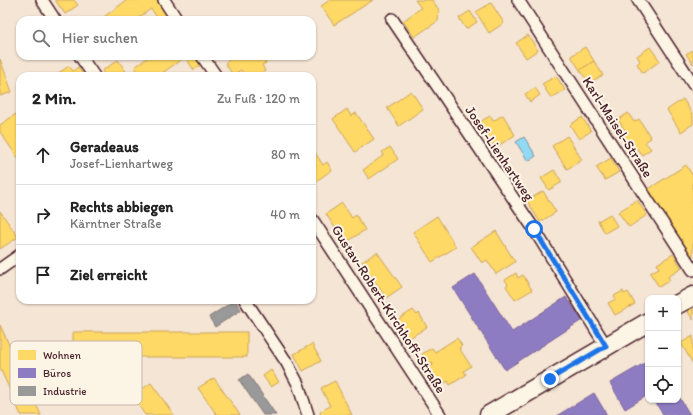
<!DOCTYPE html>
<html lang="de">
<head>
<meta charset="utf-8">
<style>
	body { margin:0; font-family:Itim,sans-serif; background:#f2f2f2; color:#222 }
	.controls { position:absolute; right:12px; bottom:12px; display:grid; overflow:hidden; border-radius:8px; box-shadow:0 1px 3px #0004 }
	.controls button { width:36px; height:36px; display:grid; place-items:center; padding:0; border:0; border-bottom:1px solid #e0e0e0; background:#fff; color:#222; font:20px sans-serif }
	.stop { position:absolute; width:12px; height:12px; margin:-9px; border:3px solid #1a73e8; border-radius:50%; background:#fff }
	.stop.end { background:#1a73e8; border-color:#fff; box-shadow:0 1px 4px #0008 }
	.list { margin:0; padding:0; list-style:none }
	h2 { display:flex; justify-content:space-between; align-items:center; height:52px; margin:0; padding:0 16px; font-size:17px }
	h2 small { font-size:13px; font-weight:400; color:#767676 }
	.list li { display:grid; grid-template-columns:26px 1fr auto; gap:12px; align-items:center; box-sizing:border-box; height:60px; padding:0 16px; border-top:1px solid #e0e0e0 }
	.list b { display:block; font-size:15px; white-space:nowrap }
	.list p { margin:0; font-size:13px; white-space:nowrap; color:#767676 }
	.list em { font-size:13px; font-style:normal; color:#767676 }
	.icon { flex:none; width:22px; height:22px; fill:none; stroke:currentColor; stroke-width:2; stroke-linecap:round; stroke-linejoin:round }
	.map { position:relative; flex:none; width:693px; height:415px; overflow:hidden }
	.search { position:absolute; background:#fff; box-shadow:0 1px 3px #0004; left:16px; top:16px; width:300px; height:44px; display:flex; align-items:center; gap:10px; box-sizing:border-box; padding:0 14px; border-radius:12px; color:#767676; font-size:15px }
	.panel { position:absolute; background:#fff; box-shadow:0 1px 3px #0004; left:16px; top:72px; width:300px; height:232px; border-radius:12px }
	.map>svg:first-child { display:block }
	.water { fill:#92daf4; stroke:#758fa4 }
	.homes { fill:#ffd966; stroke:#c9a154 }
	.offices { fill:#8e7cc3; stroke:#7a6095 }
	.industry { fill:#999; stroke:#817478 }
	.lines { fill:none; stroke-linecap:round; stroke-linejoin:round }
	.minor-casing { stroke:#4a1f2b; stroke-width:14 }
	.primary-casing { stroke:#4a1f2b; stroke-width:21 }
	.minor { stroke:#fcf5e5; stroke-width:11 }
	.primary { stroke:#fcf5e5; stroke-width:18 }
	.route { stroke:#1a73e8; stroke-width:5 }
	.labels { text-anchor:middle; stroke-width:4; stroke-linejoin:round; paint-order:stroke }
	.street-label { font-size:14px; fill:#4a1f2b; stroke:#fcf5e5 }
	.key { fill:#fcf5e5; stroke:#c7b5ad; stroke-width:1 }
	.key-label { font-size:11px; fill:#4a1f2b }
</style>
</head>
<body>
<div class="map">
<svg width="693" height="415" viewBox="0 0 693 415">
	<rect width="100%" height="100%" fill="#f5e5d4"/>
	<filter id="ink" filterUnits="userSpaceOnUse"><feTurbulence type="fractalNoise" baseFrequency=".025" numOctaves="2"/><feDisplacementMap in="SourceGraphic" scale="8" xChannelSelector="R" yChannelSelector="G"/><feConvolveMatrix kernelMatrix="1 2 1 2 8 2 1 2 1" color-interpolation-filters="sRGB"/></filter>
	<g filter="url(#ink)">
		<path class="water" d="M524,137L536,156L528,161L516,142Z"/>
		<g class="homes">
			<path d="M55,0H74L78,5L65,14Z"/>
			<path d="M127,0H157L169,16L164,20H159L151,9L135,20H102L101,19Z"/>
			<path d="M330,0H373L334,25L321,6Z"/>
			<path d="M415,0H432L439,10L438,21L414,37L403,21L421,8Z"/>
			<path d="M491,3L504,23L489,33L476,12Z"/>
			<path d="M470,11L477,22L466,29L459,18Z"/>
			<path d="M528,35L538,50L526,58L516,43Z"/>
			<path d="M585,47L594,61L580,70L571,56Z"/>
			<path d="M650,47L660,61L643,73L637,64L640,61L637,56Z"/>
			<path d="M693,50V64L686,54Z"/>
			<path d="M150,56H196L202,64L194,70L185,57L158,76H141L135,67Z"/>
			<path d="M235,56H262L266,63L262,65L265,71L257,76H245L241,70L233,75L225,63Z"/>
			<path d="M0,59L12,92L0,96Z"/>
			<path d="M118,60L129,76H106L102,71Z"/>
			<path d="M594,61L603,75L589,83L580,70Z"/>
			<path d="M69,66L73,71L78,67L84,76H58L57,74Z"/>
			<path d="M556,76L565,90L551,98L542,84Z"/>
			<path d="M535,88L540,95L530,102L525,94Z"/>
			<path d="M411,91L423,109L399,126L387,108Z"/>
			<path d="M683,99L693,115V124L681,132L667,110Z"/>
			<path d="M347,109L351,116L356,113L374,139L355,152L333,119Z"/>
			<path d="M628,113L634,122L639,119L651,138L645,142L651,149L642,155L636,148L630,152L619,135L625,130L618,120Z"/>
			<path d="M16,114L20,120V161L0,132V125Z"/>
			<path d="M503,115L515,135L495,148L478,123L490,116L493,121Z"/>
			<path d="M582,117L591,131L579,139L570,125Z"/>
			<path d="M567,136L582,160L567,169L552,146Z"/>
			<path d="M390,147L398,159L369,179L363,170L384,155L382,152Z"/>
			<path d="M314,151L323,165L327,162L332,170L312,184V152Z"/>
			<path d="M611,158L619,172L605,180L596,167Z"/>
			<path d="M686,165L693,176V256L691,258L647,190Z"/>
			<path d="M554,170L562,182L549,190L541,178Z"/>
			<path d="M543,191L556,212L540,222L527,201Z"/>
			<path d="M637,200L647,215L629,227L618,212Z"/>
			<path d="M342,203L352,218L356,215L365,230L345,243L326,214Z"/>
			<path d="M0,211L18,237L0,249Z"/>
			<path d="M610,214L617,226L605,233L598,221Z"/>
			<path d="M437,216L456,247L432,262L413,232Z"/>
			<path d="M496,231L515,262L496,274L487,260L482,263L471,247Z"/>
			<path d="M377,252L402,287L386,298L362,262Z"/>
			<path d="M673,254L682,268L668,277L670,280L659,287L650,273L659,268L657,264Z"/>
			<path d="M516,273L518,278L523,275L532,290L515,300L506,286L508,284L505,280Z"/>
			<path d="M623,291L624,294L628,292L635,304L615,315L608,303L616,299L614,296Z"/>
			<path d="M693,307V320L687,310Z"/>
			<path d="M413,310L417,315L419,313L427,327L408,339L397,320Z"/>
			<path d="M0,325L41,415H21L0,368Z"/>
			<rect x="73" y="332" width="174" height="25"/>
			<path d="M693,336V364L681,343Z"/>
			<path d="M457,338L462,346L459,348L471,366L464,371L466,375L450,385L448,381L439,387L427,368L433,365L432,362L428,364L422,354L432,348L435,352Z"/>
			<path d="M312,344L321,361L303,371L294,354Z"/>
			<path d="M271,370L279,382L271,387L263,376Z"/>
			<path d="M214,378L240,415H217L210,405L198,388Z"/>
			<path d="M335,381L352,415H321L320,412L330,406L321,388Z"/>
			<path d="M151,383L174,415H145L132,396Z"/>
		</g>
		<g class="offices">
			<path d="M475,274L512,332L566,297L582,320L505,370L453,288Z"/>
			<path d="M648,361V395L625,409L610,383Z"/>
			<path d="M594,393L607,415H558Z"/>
			<path d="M678,395L690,415H663L654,400H678Z"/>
		</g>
		<g class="industry">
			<path d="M235,300L241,310L215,327L209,317Z"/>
			<path d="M248,374L276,415H263L239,380Z"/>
		</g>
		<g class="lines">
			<defs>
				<g id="minor">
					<path d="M42,0L55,20"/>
					<path d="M164,0L177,20"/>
					<path d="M518,0L693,270"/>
					<path d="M638,0L693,84"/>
					<path d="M392,19L534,229L606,346"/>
					<path d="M80,56L94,76"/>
					<path d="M202,56L216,76"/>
					<path d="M312,219L440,415"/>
					<path d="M0,269L20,255"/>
					<path d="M245,300L287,363L298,384L308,415"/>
				</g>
				<g id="primary">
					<path d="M678,304L693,296"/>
					<path d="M489,415L648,322"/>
				</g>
			</defs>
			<use href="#minor" class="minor-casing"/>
			<use href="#primary" class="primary-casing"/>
			<use href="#minor" class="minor"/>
			<use href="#primary" class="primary"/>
		</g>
	</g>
	<g class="lines" filter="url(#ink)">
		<path class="route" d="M534,229L606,346L550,379"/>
	</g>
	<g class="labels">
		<g class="street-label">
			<text transform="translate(618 127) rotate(57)" y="5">Karl-Maisel-Straße</text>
			<text transform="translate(500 153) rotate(56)" y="5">Josef-Lienhartweg</text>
			<text transform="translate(389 309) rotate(57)" y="5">Gustav-Robert-Kirchhoff-Straße</text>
		</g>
	</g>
	<rect x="10" y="341" width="132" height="64" rx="6" class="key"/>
	<rect x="18" y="350" width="18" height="10" fill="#ffd966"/>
	<rect x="18" y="368" width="18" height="10" fill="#8e7cc3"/>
	<rect x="18" y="386" width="18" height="10" fill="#999"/>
	<g class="key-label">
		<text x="43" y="359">Wohnen</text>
		<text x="43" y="377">Büros</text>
		<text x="43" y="395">Industrie</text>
	</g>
</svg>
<div class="controls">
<button>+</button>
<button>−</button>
<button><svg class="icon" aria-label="locate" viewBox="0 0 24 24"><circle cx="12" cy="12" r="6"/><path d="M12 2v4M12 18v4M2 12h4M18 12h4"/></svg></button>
</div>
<div class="stop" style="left:534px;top:229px"></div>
<div class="stop end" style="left:550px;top:379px"></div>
<div class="search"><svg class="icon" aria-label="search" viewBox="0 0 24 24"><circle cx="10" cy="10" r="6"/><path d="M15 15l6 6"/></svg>Hier suchen</div>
<section class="panel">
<h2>2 Min.<small>Zu Fuß · 120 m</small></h2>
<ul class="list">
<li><svg class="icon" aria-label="ahead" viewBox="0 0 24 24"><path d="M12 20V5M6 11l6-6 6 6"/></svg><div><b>Geradeaus</b><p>Josef-Lienhartweg</p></div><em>80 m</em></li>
<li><svg class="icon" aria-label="right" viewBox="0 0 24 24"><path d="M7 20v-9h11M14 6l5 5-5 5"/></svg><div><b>Rechts abbiegen</b><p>Kärntner Straße</p></div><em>40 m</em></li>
<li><svg class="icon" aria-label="arrive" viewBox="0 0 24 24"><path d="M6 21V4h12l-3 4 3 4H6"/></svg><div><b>Ziel erreicht</b></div></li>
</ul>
</section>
</div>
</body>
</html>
